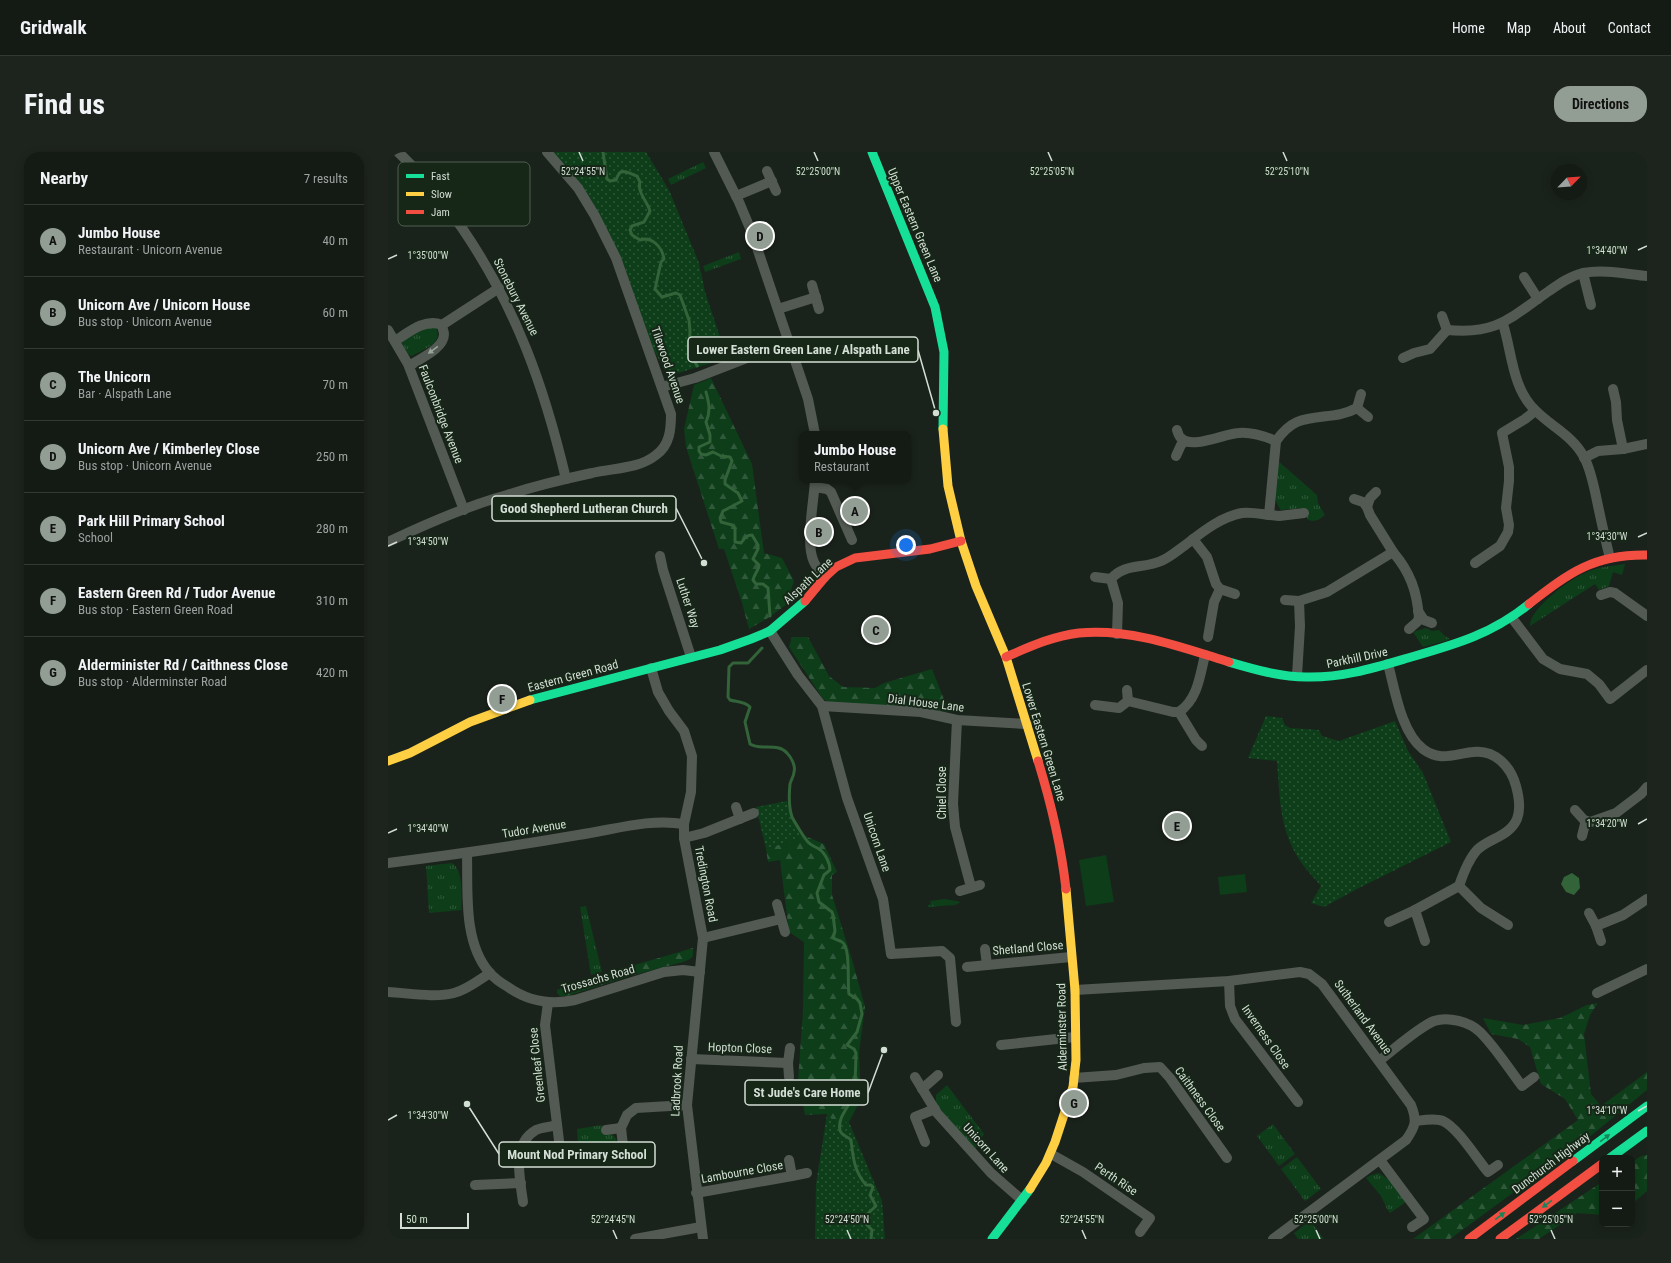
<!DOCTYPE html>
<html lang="en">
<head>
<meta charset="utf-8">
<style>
	body { margin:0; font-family:"Roboto Condensed",sans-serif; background:#1d231d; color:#f1f3f6 }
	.controls { position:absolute; right:12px; bottom:12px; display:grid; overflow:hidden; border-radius:8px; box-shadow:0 2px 10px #0003 }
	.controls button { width:36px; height:36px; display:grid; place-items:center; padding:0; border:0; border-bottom:1px solid #333834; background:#141a14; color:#f1f3f6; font:20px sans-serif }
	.compass { position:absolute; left:1163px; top:12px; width:36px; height:36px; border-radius:50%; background:#141a14; box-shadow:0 2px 10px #0003; rotate:65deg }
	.scale { position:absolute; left:12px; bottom:10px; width:69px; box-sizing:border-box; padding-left:4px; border:2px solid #d3ded4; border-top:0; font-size:11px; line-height:14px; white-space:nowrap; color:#d3ded4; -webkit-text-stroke:3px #162718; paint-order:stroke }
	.you { position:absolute; left:518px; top:393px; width:14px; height:14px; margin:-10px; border:3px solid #fff; border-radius:50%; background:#1a73e8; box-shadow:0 0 0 6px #1a73e833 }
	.badge { display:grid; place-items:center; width:26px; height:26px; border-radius:50%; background:#929d93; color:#111; font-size:13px; font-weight:700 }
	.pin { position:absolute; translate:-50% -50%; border:2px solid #fff; box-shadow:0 1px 4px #0006 }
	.popup { position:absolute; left:411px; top:279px; width:112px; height:52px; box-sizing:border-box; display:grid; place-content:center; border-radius:8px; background:#141a14; filter:drop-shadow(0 1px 3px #0005); font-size:13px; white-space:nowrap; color:#9da1a0 }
	.popup b { font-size:15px; color:#f1f3f6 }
	.popup::after { content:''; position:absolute; left:50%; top:100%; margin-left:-8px; border:8px solid transparent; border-top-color:#141a14 }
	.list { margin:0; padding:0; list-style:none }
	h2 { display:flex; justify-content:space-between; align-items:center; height:52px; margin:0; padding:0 16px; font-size:17px }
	h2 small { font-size:13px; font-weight:400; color:#9da1a0 }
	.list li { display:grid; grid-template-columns:26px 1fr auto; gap:12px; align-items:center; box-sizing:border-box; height:72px; padding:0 16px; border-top:1px solid #333834 }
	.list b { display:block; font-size:15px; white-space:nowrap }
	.list p { margin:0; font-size:13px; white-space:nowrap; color:#9da1a0 }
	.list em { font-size:13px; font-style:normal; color:#9da1a0 }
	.map { position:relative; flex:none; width:1259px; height:1087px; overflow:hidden; border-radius:16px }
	header { display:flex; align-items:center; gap:24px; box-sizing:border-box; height:56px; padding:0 20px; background:#141a14; border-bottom:1px solid #333834 }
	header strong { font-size:19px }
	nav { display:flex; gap:22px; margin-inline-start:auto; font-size:14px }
	.intro { display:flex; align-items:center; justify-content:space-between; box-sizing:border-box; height:96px; padding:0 24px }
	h1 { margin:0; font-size:28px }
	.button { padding:10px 18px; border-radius:16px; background:#929d93; color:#111; font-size:14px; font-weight:700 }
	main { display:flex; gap:24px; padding:0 24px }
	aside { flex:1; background:#141a14; border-radius:16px; box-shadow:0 2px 10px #0003 }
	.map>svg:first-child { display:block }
	.grass { fill:url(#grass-tufts) }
	.forest { fill:url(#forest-firs) }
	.park { fill:url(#park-dots) }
	.garden { fill:#0d3d19 }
	.water { fill:#326339 }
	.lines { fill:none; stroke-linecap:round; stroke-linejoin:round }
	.stream { stroke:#326339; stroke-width:3 }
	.street { stroke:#535a53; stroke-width:10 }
	.fast { stroke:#16e098; stroke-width:9 }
	.slow { stroke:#ffcf43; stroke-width:9 }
	.jam { stroke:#f24e42; stroke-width:9 }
	.oneway { fill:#99a39a }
	.oneway2 { fill:#168458 }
	.ticks { fill:none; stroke:#d3ded4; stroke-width:1.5 }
	.labels { text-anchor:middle; stroke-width:4; stroke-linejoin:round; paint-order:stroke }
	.street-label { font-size:12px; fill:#d3ded4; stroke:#162718 }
	.key { fill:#162718; stroke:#4f5e50; stroke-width:1 }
	.key-label { font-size:11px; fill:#d3ded4 }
	.ticks-label { font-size:10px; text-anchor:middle; fill:#d3ded4; stroke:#162718; stroke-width:4; stroke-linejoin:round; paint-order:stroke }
	.leader { fill:none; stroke:#d3ded4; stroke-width:1.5 }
	.callout-dot { fill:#d3ded4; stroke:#162718; stroke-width:1.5 }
	.callout { fill:#162718; stroke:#d3ded4; stroke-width:1.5 }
	.callout-label { font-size:13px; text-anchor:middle; font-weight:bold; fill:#d3ded4 }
</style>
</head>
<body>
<header>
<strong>Gridwalk</strong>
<nav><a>Home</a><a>Map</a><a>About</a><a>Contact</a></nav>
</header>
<div class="intro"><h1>Find us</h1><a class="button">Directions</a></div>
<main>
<aside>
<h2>Nearby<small>7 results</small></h2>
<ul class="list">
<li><span class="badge">A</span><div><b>Jumbo House</b><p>Restaurant · Unicorn Avenue</p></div><em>40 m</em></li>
<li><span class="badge">B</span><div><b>Unicorn Ave / Unicorn House</b><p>Bus stop · Unicorn Avenue</p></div><em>60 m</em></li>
<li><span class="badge">C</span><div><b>The Unicorn</b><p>Bar · Alspath Lane</p></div><em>70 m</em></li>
<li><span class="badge">D</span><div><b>Unicorn Ave / Kimberley Close</b><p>Bus stop · Unicorn Avenue</p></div><em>250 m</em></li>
<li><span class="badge">E</span><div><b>Park Hill Primary School</b><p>School</p></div><em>280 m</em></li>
<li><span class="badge">F</span><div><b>Eastern Green Rd / Tudor Avenue</b><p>Bus stop · Eastern Green Road</p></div><em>310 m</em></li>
<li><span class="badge">G</span><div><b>Alderminister Rd / Caithness Close</b><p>Bus stop · Alderminster Road</p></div><em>420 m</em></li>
</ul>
</aside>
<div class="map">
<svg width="1259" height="1087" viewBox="0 0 1259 1087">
	<defs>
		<pattern id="grass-tufts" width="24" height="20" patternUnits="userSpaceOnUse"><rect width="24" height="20" fill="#0d3d19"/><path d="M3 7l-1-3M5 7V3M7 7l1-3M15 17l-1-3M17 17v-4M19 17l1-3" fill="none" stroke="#2f593a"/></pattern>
		<pattern id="forest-firs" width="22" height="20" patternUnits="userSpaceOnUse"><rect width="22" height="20" fill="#0d3d19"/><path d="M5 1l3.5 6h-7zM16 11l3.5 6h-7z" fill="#2f593a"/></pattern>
		<pattern id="park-dots" width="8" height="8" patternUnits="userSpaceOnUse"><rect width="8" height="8" fill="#0d3d19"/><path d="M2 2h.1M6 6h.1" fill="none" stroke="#2f593a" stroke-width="1.8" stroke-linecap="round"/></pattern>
	</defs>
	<rect width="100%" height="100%" fill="#1a231b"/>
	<g class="grass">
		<path d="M315,10L318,16L283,33L280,27Z"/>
		<path d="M351,100L353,107L317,120L315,114Z"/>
		<path d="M46,172C58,191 38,196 24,204L18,202L15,197L14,190L18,185Z"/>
		<path d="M889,308L929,343L930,351L937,363L930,368L924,369L920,368L915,356L893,358C882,345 888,324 889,308Z"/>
		<path d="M1237,412L1234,423L1225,420L1221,434L1211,438L1207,432L1142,474C1141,457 1182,427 1197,421C1210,415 1223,414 1237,412Z"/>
		<path d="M1038,476L1044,479L1051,478L1058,485L1061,486V488L1035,495L1025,480Z"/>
		<path d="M64,711C76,718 73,745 74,758L41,761L38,714Z"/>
		<path d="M557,747L573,750L567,753L540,755V753L543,752L542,749Z"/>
		<path d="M198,754L214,820L203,823L192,755Z"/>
		<path d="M559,933L596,982L587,998L548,952V943Z"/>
		<path d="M885,972L907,1002L891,1014L869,984Z"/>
		<path d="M214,973L216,982H224L228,987L230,993L190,994L189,977Z"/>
		<path d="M909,1005L933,1037L917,1049L893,1017Z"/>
		<path d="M991,1021L1003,1029L1018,1050L1002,1061L999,1057L993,1044L978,1026L983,1023Z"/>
		<path d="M922,1069L936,1087H910L906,1081Z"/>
	</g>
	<g class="forest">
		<path d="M323,226L364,312L376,401L394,406L406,429L398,453L380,466L361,477L354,451L336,397H331L298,295L296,277L306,233Z"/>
		<path d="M404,485H420L441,524L455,535L487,536L496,531L544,517L561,560L522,556L444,552L435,547L401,495Z"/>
		<path d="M417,684L436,692L449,720L444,723V743L465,811L477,855L471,901L473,947L461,970L447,971L439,962L417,963L410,928L415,859L416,790L401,780L392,708L380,710L378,697Z"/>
		<path d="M305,796V804L302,807L295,810L242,824L179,844H172L169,841V838L219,821Z"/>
		<path d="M1210,851L1202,863L1196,882L1203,942L1213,954L1259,920V938L1205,982L1062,1087H1025L1190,968L1177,947L1153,932L1142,895L1130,887L1103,882L1095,866L1135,873L1172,866L1199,853Z"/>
		<path d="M1259,1003V1039L1244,1052V1010L1253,1004Z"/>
		<path d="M1214,1030V1063L1189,1061L1151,1087H1128Z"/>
	</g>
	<g class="park">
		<path d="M165,0H258L281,38L311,111L317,140L339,206L287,222L276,216L265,197L233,105L202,46Z"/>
		<path d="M878,564L894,566L897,573L902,576L931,578L934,584L951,589L1007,569L1020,599L1035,621L1063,690L969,737L936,755L923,751L933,734C927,727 920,720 915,713C891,680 892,647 889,609L860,606Z"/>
		<path d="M399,649L403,666L415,685L378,697L368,655Z"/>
		<path d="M439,962L447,971L461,970L494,1049L497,1087H427L428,1032Z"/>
	</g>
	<g class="garden">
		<path d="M718,703L726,750L698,754L691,708Z"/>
		<path d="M857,722L859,740L832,743L830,725Z"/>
	</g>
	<path class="water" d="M1184,721L1191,726L1192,736L1186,743L1178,740L1173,732L1176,725Z"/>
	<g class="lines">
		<g class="stream">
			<path d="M215,0L219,27L222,29L228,28C229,26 229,24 231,22C234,16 245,23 249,24L252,30C249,40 259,49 262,59L256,70L244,74L242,78L244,83L252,88C264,84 274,95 276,107L273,110L267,137L274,145L288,141L292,143L301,168L302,179L301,198L309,214"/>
			<path d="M318,240C321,251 323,259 318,270L322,283V290L311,295V299L313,302L318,303L325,300L333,304L342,305L344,309L337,328V332L350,341L354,349L335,359L332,366L333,370L344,373L347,377V390L353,391C357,386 358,383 364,383L370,393V397L365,407L371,413C371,418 366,422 365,428L368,432H375L380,436L382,464"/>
			<path d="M374,496L360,511H345L341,515L340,545L342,548C349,550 356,549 362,555L357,570L362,592C372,599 390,590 399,601C403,605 408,614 406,620C406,624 403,628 402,632C401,642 401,656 404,665C406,669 418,689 421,691C424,694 428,695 431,697C437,701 442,711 442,718L436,723L429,741L431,750L444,760L445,763L447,779L445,786C448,788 451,788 454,790C463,795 459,833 461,842L469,847L472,851L474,862L469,880L459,893L466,897L468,901C468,907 467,935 466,941C463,954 449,964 452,978C453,984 460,984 463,988C465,1005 466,1019 478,1033H483L485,1035L482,1043L488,1054L476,1065L477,1071L484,1078L483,1087"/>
		</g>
		<g class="street">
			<path d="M10,0C34,22 56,49 74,76C128,155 156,234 178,327"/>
			<path d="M326,0L351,50L364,81L420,247L427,282"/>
			<path d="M379,19L388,39"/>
			<path d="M348,44L384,29"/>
			<path d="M1195,121L1203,153"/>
			<path d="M1136,125L1150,147"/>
			<path d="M424,133L431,157"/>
			<path d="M390,157L428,145"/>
			<path d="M1054,164L1059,178"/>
			<path d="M1115,172C1124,200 1124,237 1148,259C1164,275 1185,284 1196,305C1203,318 1206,335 1209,349C1213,368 1217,387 1222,406"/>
			<path d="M54,173L111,136"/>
			<path d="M0,178L20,212L76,358"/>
			<path d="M1059,178C1109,183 1122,166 1161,139C1171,132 1182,124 1195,121C1216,117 1238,122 1259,124"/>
			<path d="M7,189C21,180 37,166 54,173"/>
			<path d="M1015,206L1026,201L1042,197L1059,178"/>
			<path d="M21,214C31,207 56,197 56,182C56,179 54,176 54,173"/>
			<path d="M274,235L307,226L400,190"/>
			<path d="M1225,237L1228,250L1229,268L1235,297"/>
			<path d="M969,256L980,265"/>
			<path d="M888,289C893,282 900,274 909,270C928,262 949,267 969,256L973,242"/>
			<path d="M788,304L793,293L797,289"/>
			<path d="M1196,306L1210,299L1235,297L1259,292"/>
			<path d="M427,328C426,349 417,392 426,410C428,415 433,420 437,425"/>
			<path d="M427,335L439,337L443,340L464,388"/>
			<path d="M979,355L982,346L988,340"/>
			<path d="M881,363L891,364L916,361"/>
			<path d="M805,387L819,405L828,432L832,437L847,442"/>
			<path d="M0,390C38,372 78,354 119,343C147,334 176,327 204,321C225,316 251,317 268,303C282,293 283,277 283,262L228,106L207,64L190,36L159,0"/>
			<path d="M1005,400C1022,420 1029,439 1031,466L1029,470L1021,477"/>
			<path d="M272,404L275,418L303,505"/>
			<path d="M1087,411L1112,394L1120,380L1121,373L1118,356L1121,329V315L1114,281L1137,267L1147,259"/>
			<path d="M707,425L723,427"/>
			<path d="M1213,443L1222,440L1227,441L1259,464"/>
			<path d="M897,448L911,449"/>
			<path d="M1030,459L1036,468L1044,471"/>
			<path d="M1124,466L1155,507L1172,517L1199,522L1211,532L1222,547L1259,518"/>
			<path d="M382,479L410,523L434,554L459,646L495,747L503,802L554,799L562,806L568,870"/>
			<path d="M729,482L730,451L723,427C736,411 756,417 773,409C781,406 789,399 796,394C813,381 832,365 854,361C863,360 873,362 881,363L888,289C876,284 863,280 851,281C838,281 804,298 793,286C791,285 790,281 789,278"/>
			<path d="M820,485L826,450L832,437"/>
			<path d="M1000,512C1007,538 1013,580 1035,597C1052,610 1066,602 1085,600C1107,597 1123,615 1128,634C1131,645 1133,657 1129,667C1121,685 1101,686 1089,698C1080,708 1075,722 1071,734L1093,756L1120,773"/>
			<path d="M263,516L270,540L281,559L296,579L304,604L303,640L296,672V686L315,786L299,953L315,1087"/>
			<path d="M909,524L912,474L911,449L939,440L1005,400L982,363L979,355L975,350L966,347"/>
			<path d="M739,538L740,549"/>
			<path d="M707,553L731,556L740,549L785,560H791C810,547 812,523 817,503"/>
			<path d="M434,554L533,560L569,568L639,572"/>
			<path d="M791,560L808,588L814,594"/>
			<path d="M569,568L565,652L567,675L583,735"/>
			<path d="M348,655L352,667"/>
			<path d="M1187,658L1196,668L1202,670"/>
			<path d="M1194,684L1197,672L1228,661L1253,642L1259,635"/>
			<path d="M296,686L316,681L366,661"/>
			<path d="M79,701C80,739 75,790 101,820C106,826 113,831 120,835C141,850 163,853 187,848L276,820L295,818L312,820"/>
			<path d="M0,711C64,703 127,694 190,683C225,678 261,666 296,672"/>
			<path d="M572,739L592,733"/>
			<path d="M389,752L397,780"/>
			<path d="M1201,761L1208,774L1213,789"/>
			<path d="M1001,770L1027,758"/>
			<path d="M1208,774L1235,763L1259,747"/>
			<path d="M315,786L393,767"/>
			<path d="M1037,789L1027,758L1071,734"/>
			<path d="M597,797L599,813"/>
			<path d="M579,815L683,805"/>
			<path d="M841,829L842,854L847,867L910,950"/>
			<path d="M687,838L841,829L912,820L921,822L934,832L1023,953C1029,968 1028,974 1018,988L885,1087"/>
			<path d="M0,840C20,841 47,846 66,841C79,838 91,828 102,821"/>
			<path d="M1209,841L1259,817"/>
			<path d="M160,851L157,873L172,997"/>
			<path d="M613,893L687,885"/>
			<path d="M303,907L400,911"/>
			<path d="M991,909C1005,898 1031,875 1046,869C1060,864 1082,870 1092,880C1108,896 1121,917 1134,934L1146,925"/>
			<path d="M401,925L400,911L402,896"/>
			<path d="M527,925L549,961L603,1021L634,1048"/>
			<path d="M686,926L728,923L756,916L772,915L782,926L839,1006"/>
			<path d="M534,937L550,923"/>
			<path d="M1028,969C1036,968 1047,966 1055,969C1070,976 1089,1007 1100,1020L1110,1013"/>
			<path d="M218,978L233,976"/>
			<path d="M537,990L527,965L547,957"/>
			<path d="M235,994L233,976L239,963L248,956L299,953"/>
			<path d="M663,1002L695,1020L762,1066L752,1080"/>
			<path d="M992,1008L1036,1067L1024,1075"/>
			<path d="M404,1024L419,1021"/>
			<path d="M87,1033L133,1031"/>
			<path d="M308,1041L404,1024L401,1008"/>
			<path d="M135,1050C132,1027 123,992 148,978C154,975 163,975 169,973"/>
			<path d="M247,1087L313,1075"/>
		</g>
		<g class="fast">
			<path d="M484,0L547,155L556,200L555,277"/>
			<path d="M841,510C865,517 892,525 918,525C954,526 986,516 1020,506C1065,493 1103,483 1141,452"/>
			<path d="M142,548L332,498L363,487L382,479L417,449"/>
			<path d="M1222,1006L1259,979"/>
			<path d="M1185,1009L1259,954"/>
			<path d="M604,1087L642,1037"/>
		</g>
		<g class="slow">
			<path d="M555,277L560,334L573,389L588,434L618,505L650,609"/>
			<path d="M0,609L22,601L82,570L142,548"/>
			<path d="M642,1037L658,1011L667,990L685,935L688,908L687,838L678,737"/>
		</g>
		<g class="jam">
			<path d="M417,449L437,425L448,415L467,406L542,397L573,389"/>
			<path d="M1141,452C1181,421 1206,402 1259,403"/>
			<path d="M618,505C641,495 665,484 691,481C742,476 793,495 841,510"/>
			<path d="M650,609C663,651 673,693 678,737"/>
			<path d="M1081,1087L1185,1009"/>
			<path d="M1112,1087L1214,1012"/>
		</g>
	</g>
	<defs><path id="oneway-solid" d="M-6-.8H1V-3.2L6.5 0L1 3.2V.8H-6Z"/></defs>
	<use class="oneway" href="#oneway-solid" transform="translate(45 198) rotate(144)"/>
	<g class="oneway2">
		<use href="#oneway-solid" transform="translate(1217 986) rotate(-37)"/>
		<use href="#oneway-solid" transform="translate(1159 1052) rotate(144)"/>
		<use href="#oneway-solid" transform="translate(1112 1064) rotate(-37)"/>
	</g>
	<path class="ticks" d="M191,0L195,9M426,0L430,9M660,0L664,9M895,0L899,9M1250,98L1259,94M0,107L9,103M1250,385L1259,381M0,394L9,390M1250,672L1259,667M0,681L9,677M1250,959L1259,954M0,968L9,963M225,1078L229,1087M459,1078L463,1087M694,1078L698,1087M928,1078L932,1087M1163,1078L1167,1087"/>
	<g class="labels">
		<g class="street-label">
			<text transform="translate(527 73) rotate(67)" y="4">Upper Eastern Green Lane</text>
			<text transform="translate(128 145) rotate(63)" y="4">Stonebury Avenue</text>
			<text transform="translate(280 213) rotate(71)" y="4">Tilewood Avenue</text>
			<text transform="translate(53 262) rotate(69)" y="4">Faulconbridge Avenue</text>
			<text transform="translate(420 429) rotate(-43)" y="4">Alspath Lane</text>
			<text transform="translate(300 451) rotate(72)" y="4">Luther Way</text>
			<text transform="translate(969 506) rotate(-12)" y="4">Parkhill Drive</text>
			<text transform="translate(185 524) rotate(-15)" y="4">Eastern Green Road</text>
			<text transform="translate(538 551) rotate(7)" y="4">Dial House Lane</text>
			<text transform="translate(656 590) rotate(73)" y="4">Lower Eastern Green Lane</text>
			<text transform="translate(554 641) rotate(-90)" y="4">Chiel Close</text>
			<text transform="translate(146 677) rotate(-9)" y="4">Tudor Avenue</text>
			<text transform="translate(489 690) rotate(71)" y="4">Unicorn Lane</text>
			<text transform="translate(318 732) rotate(79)" y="4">Tredington Road</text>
			<text transform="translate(640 796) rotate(-5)" y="4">Shetland Close</text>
			<text transform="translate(210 827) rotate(-16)" y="4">Trossachs Road</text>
			<text transform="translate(975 865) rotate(54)" y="4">Sutherland Avenue</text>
			<text transform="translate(674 875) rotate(-91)" y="4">Alderminster Road</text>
			<text transform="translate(878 885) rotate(55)" y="4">Inverness Close</text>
			<text transform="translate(352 896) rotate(2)" y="4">Hopton Close</text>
			<text transform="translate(149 913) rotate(-96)" y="4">Greenleaf Close</text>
			<text transform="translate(289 929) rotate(-87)" y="4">Ladbrook Road</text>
			<text transform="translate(812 947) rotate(54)" y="4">Caithness Close</text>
			<text transform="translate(598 996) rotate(48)" y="4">Unicorn Lane</text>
			<text transform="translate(1163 1011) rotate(-37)" y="4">Dunchurch Highway</text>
			<text transform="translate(354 1020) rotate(-10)" y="4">Lambourne Close</text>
			<text transform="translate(728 1027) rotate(34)" y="4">Perth Rise</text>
		</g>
	</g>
	<rect x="10" y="10" width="132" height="64" rx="6" class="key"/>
	<rect x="18" y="22" width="18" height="4" fill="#16e098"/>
	<rect x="18" y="40" width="18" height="4" fill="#ffcf43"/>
	<rect x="18" y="58" width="18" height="4" fill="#f24e42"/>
	<g class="key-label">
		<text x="43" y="28">Fast</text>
		<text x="43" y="46">Slow</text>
		<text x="43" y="64">Jam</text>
	</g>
	<g class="ticks-label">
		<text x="195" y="23">52°24'55"N</text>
		<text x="430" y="23">52°25'00"N</text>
		<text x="664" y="23">52°25'05"N</text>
		<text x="899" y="23">52°25'10"N</text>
		<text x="1219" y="102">1°34'40"W</text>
		<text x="40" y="107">1°35'00"W</text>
		<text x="1219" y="388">1°34'30"W</text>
		<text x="40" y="393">1°34'50"W</text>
		<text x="1219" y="675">1°34'20"W</text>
		<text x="40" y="680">1°34'40"W</text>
		<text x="1219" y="962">1°34'10"W</text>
		<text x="40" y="967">1°34'30"W</text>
		<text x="225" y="1071">52°24'45"N</text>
		<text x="459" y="1071">52°24'50"N</text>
		<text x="694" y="1071">52°24'55"N</text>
		<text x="928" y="1071">52°25'00"N</text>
		<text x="1163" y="1071">52°25'05"N</text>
	</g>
	<path class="leader" d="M548 261L530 198M316 411L288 356M496 898L480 941M79 952L111 1002"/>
	<g class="callout-dot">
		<circle cx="548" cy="261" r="4"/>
		<circle cx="316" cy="411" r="4"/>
		<circle cx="496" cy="898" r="4"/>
		<circle cx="79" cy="952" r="4"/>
	</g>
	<g class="callout">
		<rect x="300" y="185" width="230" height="25" rx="4"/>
		<rect x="104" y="344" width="184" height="25" rx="4"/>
		<rect x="357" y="928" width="123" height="25" rx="4"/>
		<rect x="111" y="990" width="156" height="25" rx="4"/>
	</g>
	<g class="callout-label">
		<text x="415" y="202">Lower Eastern Green Lane / Alspath Lane</text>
		<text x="196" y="361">Good Shepherd Lutheran Church</text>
		<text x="419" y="945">St Jude's Care Home</text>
		<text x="189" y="1007">Mount Nod Primary School</text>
	</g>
</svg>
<div class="controls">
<button>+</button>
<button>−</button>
</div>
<svg class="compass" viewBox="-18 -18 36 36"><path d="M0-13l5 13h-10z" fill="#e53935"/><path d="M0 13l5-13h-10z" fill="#9da1a0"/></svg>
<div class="scale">50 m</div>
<div class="you"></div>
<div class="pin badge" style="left:467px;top:359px">A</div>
<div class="popup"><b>Jumbo House</b>Restaurant</div>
<div class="pin badge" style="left:431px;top:380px">B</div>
<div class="pin badge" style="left:488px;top:478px">C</div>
<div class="pin badge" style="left:372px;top:84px">D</div>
<div class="pin badge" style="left:789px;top:674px">E</div>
<div class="pin badge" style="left:114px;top:547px">F</div>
<div class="pin badge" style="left:686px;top:951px">G</div>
</div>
</main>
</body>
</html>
